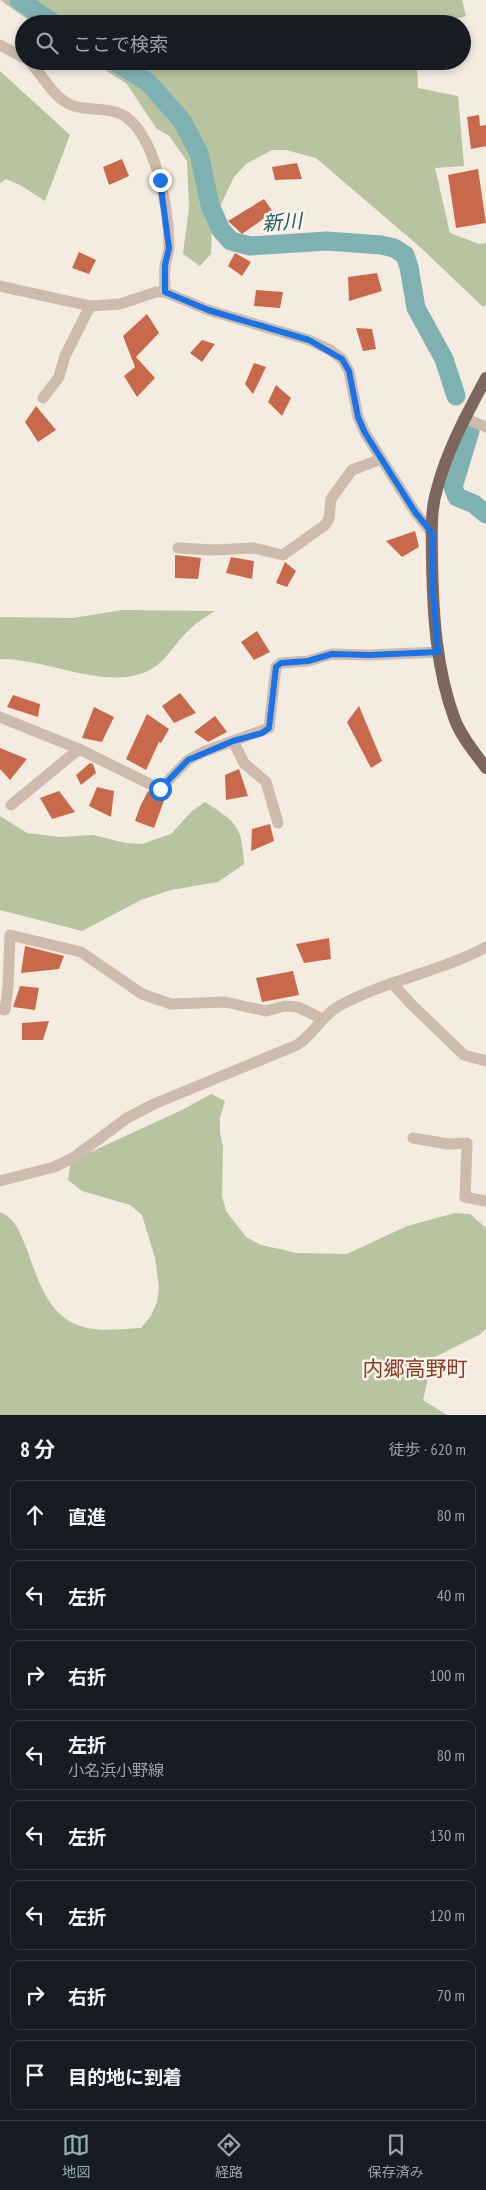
<!DOCTYPE html>
<html lang="ja">
<head>
<meta charset="utf-8">
<style>
	body { margin:0; font-family:"PT Sans Narrow","Noto Sans JP",sans-serif; background:#20242c; color:#f1f3f6 }
	.stop { position:absolute; width:15px; height:15px; margin:-11px; border:4px solid #1a73e8; border-radius:50%; background:#fff }
	.stop.end { background:#1a73e8; border-color:#fff; box-shadow:0 1px 5px #0008 }
	.list { margin:0; padding:0; list-style:none }
	h2 { display:flex; justify-content:space-between; align-items:center; height:65px; margin:0; padding:0 20px; font-size:21px }
	h2 small { font-size:16px; font-weight:400; color:#9ea1a6 }
	.list li { display:grid; grid-template-columns:32px 1fr auto; gap:15px; align-items:center; box-sizing:border-box; height:70px; margin:0 10px 10px; padding:0 10px; border:1px solid #363941; border-radius:10px }
	.list b { display:block; font-size:19px; white-space:nowrap }
	.list p { margin:0; font-size:16px; white-space:nowrap; color:#9ea1a6 }
	.list em { font-size:16px; font-style:normal; color:#9ea1a6 }
	.icon { flex:none; width:28px; height:28px; fill:none; stroke:currentColor; stroke-width:2; stroke-linecap:round; stroke-linejoin:round }
	.map { position:relative; flex:none; width:486px; height:1415px; overflow:hidden }
	.search { position:absolute; background:#171b24; box-shadow:0 2px 8px #0003; left:15px; right:15px; top:15px; height:55px; display:flex; align-items:center; gap:12px; box-sizing:border-box; padding:0 18px; border-radius:28px; color:#9ea1a6; font-size:19px }
	.sheet { height:705px; background:#171b24 }
	nav { display:flex; justify-content:space-around; align-items:center; box-sizing:border-box; height:70px; border-top:1px solid #363941; background:#171b24; font-size:14px; color:#9ea1a6 }
	nav a { display:grid; justify-items:center; gap:2px }
	nav .on { color:#92aeb2 }
	.map>svg:first-child { display:block }
	.green { fill:#b8c4a0 }
	.lines { fill:none; stroke-linecap:round; stroke-linejoin:round }
	.river { stroke:#7fb0b2; stroke-width:19 }
	.building { fill:#c8694b }
	.street { stroke:#cdbbac; stroke-width:11 }
	.primary { stroke:#7d675c; stroke-width:12 }
	.route { stroke:#1a73e8; stroke-width:6 }
	.labels { text-anchor:middle; stroke-width:5; stroke-linejoin:round; paint-order:stroke }
	.water-label { font-size:20px; font-style:italic; fill:#1f5a5e; stroke:#fbf5ee }
	.quarter-label { font-size:21px; fill:#8c3b22; stroke:#fbf5ee }
</style>
</head>
<body>
<div class="map">
<svg width="486" height="1415" viewBox="0 0 486 1415">
	<rect width="100%" height="100%" fill="#f4ebe1"/>
	<g class="green">
		<path d="M0,0H462L466,16L440,24H34Z"/>
		<path d="M91,61H417L418,88L458,96L464,166L435,168L450,233L479,244L486,243V305L483,307L420,247L316,158L286,150H272L246,164L234,177L212,223L211,254L200,266L183,254L189,207L187,161L169,136L156,128L127,84Z"/>
		<path d="M0,71L70,135L45,201L20,185L6,179L0,183Z"/>
		<path d="M123,610L215,611C206,617 197,622 190,629C177,640 168,659 153,668C112,694 47,658 0,659V617L73,618Z"/>
		<path d="M205,802C236,822 242,825 244,864L218,882L171,890L141,900L82,931L0,910V816L27,833L60,837L93,835L126,843L142,844L171,834L192,811Z"/>
		<path d="M211,1094L225,1101L220,1117V1132L223,1147L222,1196L226,1211L246,1237L261,1245L297,1253L347,1254L407,1226L455,1213L470,1214L486,1228V1329L479,1335L433,1358L423,1400L447,1415H0V1212C34,1224 27,1302 75,1324C95,1333 120,1329 141,1328L151,1316L157,1302L159,1287L155,1258L142,1215L130,1205L82,1191L68,1180L70,1166L82,1156L182,1110Z"/>
	</g>
	<g class="lines">
		<g class="river">
			<path d="M19,0L55,24"/>
			<path d="M114,61L149,83L182,121L199,153L210,205L221,230L231,241L250,246L327,241L381,245L394,248L405,255L409,267L416,308L444,359L456,396"/>
			<path d="M470,431L453,487L457,497L474,504L486,514"/>
		</g>
	</g>
	<g class="building">
		<path d="M479,115L480,126L486,125V146L471,149L467,117Z"/>
		<path d="M122,159L129,176L109,185L103,167Z"/>
		<path d="M297,163L302,179L275,180L272,167Z"/>
		<path d="M478,169L486,223L456,228L448,175Z"/>
		<path d="M264,199L273,212L242,234L228,221Z"/>
		<path d="M79,252L96,260L89,274L72,268Z"/>
		<path d="M235,253L251,262L242,276L228,266Z"/>
		<path d="M377,273L382,291L349,301L348,277Z"/>
		<path d="M256,290L283,292L280,308L254,306Z"/>
		<path d="M147,314L159,333L136,357L155,378L137,397L124,376L135,367L123,336Z"/>
		<path d="M356,328L372,329L376,349L363,351Z"/>
		<path d="M202,340L215,344L202,362L190,353Z"/>
		<path d="M254,363L266,367L253,394L245,384Z"/>
		<path d="M276,385L291,398L282,416L268,402Z"/>
		<path d="M36,406L56,430L38,442L25,422Z"/>
		<path d="M415,531L419,547L402,557L386,541Z"/>
		<path d="M175,555L201,558L198,579L175,578Z"/>
		<path d="M231,557L254,561L252,579L226,573Z"/>
		<path d="M285,562L296,571L287,587L276,583Z"/>
		<path d="M257,631L270,652L254,660L241,642Z"/>
		<path d="M180,693L196,713L174,723L162,706Z"/>
		<path d="M13,695L40,704L38,717L7,707Z"/>
		<path d="M359,706L382,761L371,768L347,722Z"/>
		<path d="M94,707L114,717L102,742L82,738Z"/>
		<path d="M147,714L169,729L161,743L159,742L146,770L126,759Z"/>
		<path d="M215,716L227,732L208,742L194,732Z"/>
		<path d="M0,748L27,759L10,780L0,769Z"/>
		<path d="M90,763L93,764L96,773L81,785L76,775Z"/>
		<path d="M239,769L248,796L226,800L225,775Z"/>
		<path d="M97,787L114,791L111,817L89,806Z"/>
		<path d="M59,791L75,812L52,819L40,798Z"/>
		<path d="M148,791L157,796L166,795L154,828L135,821L140,807Z"/>
		<path d="M270,824L274,841L251,851L252,829Z"/>
		<path d="M329,938L331,959L304,963L296,944Z"/>
		<path d="M25,946L64,956L59,969L21,973Z"/>
		<path d="M293,971L299,995L262,1002L256,978Z"/>
		<path d="M20,986L39,988L35,1010L13,1007Z"/>
		<path d="M49,1021L43,1040H22V1023Z"/>
	</g>
	<g class="lines">
		<g class="street">
			<path d="M0,45L24,58"/>
			<path d="M29,61C44,76 53,99 74,106C90,111 108,107 123,115C156,134 169,211 169,247C169,253 166,259 165,266C164,274 165,284 165,292"/>
			<path d="M0,286L90,306L120,304L156,292H165L208,310L309,340L330,350L342,359L349,371L358,417L365,433L415,512L432,533"/>
			<path d="M43,398L59,377L65,356L90,306"/>
			<path d="M464,418L486,427"/>
			<path d="M178,548L214,550L254,548L283,555L325,525L329,519L331,499L352,470L381,459"/>
			<path d="M0,717L79,749L160,789L188,760L203,752L269,728L276,667L281,663L308,661L332,654L369,655L438,652"/>
			<path d="M233,741L244,763L266,782L278,823"/>
			<path d="M11,805L79,749"/>
			<path d="M392,983L411,1004L464,1055L486,1061"/>
			<path d="M0,1009L5,1010L8,987L10,935L81,952L142,994L171,1004L225,1002L266,1011L285,1006L298,1007L322,1019"/>
			<path d="M413,1138L448,1144L467,1143L465,1197L486,1201"/>
			<path d="M0,1181L54,1167L73,1158L127,1118L154,1104L297,1045C314,1034 322,1015 339,1006C386,980 440,972 486,947"/>
		</g>
		<path class="primary" d="M486,378C467,414 447,450 437,489C430,511 432,537 432,560C433,614 436,670 455,720C462,738 475,753 486,768"/>
	</g>
	<g class="lines">
		<path class="route" d="M160,789L188,760L233,741L262,733L269,728L276,667L281,663L308,661L332,654L369,655L438,652L433,591L432,533L415,512L365,433L358,417L349,371L342,359L309,340L208,310L165,292V265L169,248L160,180"/>
	</g>
	<g class="labels">
		<g class="water-label">
			<text transform="translate(282 222) rotate(-4)" y="7">新川</text>
		</g>
		<g class="quarter-label">
			<text x="415" y="1376">内郷高野町</text>
		</g>
	</g>
</svg>
<div class="stop" style="left:160px;top:789px"></div>
<div class="stop end" style="left:160px;top:180px"></div>
<div class="search"><svg class="icon" aria-label="search" viewBox="0 0 24 24"><circle cx="10" cy="10" r="6"/><path d="M15 15l6 6"/></svg>ここで検索</div>
</div>
<section class="sheet">
<h2>8 分<small>徒歩 · 620 m</small></h2>
<ul class="list">
<li><svg class="icon" aria-label="ahead" viewBox="0 0 24 24"><path d="M12 20V5M6 11l6-6 6 6"/></svg><div><b>直進</b></div><em>80 m</em></li>
<li><svg class="icon" aria-label="left" viewBox="0 0 24 24"><path d="M17 20v-9H6M10 6l-5 5 5 5"/></svg><div><b>左折</b></div><em>40 m</em></li>
<li><svg class="icon" aria-label="right" viewBox="0 0 24 24"><path d="M7 20v-9h11M14 6l5 5-5 5"/></svg><div><b>右折</b></div><em>100 m</em></li>
<li><svg class="icon" aria-label="left" viewBox="0 0 24 24"><path d="M17 20v-9H6M10 6l-5 5 5 5"/></svg><div><b>左折</b><p>小名浜小野線</p></div><em>80 m</em></li>
<li><svg class="icon" aria-label="left" viewBox="0 0 24 24"><path d="M17 20v-9H6M10 6l-5 5 5 5"/></svg><div><b>左折</b></div><em>130 m</em></li>
<li><svg class="icon" aria-label="left" viewBox="0 0 24 24"><path d="M17 20v-9H6M10 6l-5 5 5 5"/></svg><div><b>左折</b></div><em>120 m</em></li>
<li><svg class="icon" aria-label="right" viewBox="0 0 24 24"><path d="M7 20v-9h11M14 6l5 5-5 5"/></svg><div><b>右折</b></div><em>70 m</em></li>
<li><svg class="icon" aria-label="arrive" viewBox="0 0 24 24"><path d="M6 21V4h12l-3 4 3 4H6"/></svg><div><b>目的地に到着</b></div></li>
</ul>
</section>
<nav>
<a class="on"><svg class="icon" aria-label="map" viewBox="0 0 24 24"><path d="M3 6l6-2 6 2 6-2v14l-6 2-6-2-6 2zM9 4v14M15 6v14"/></svg>地図</a>
<a><svg class="icon" aria-label="directions" viewBox="0 0 24 24"><path d="M12 3l9 9-9 9-9-9zM9 14v-3h6M13 9l2 2-2 2"/></svg>経路</a>
<a><svg class="icon" aria-label="saved" viewBox="0 0 24 24"><path d="M7 4h10v16l-5-4-5 4z"/></svg>保存済み</a>
</nav>
</body>
</html>
